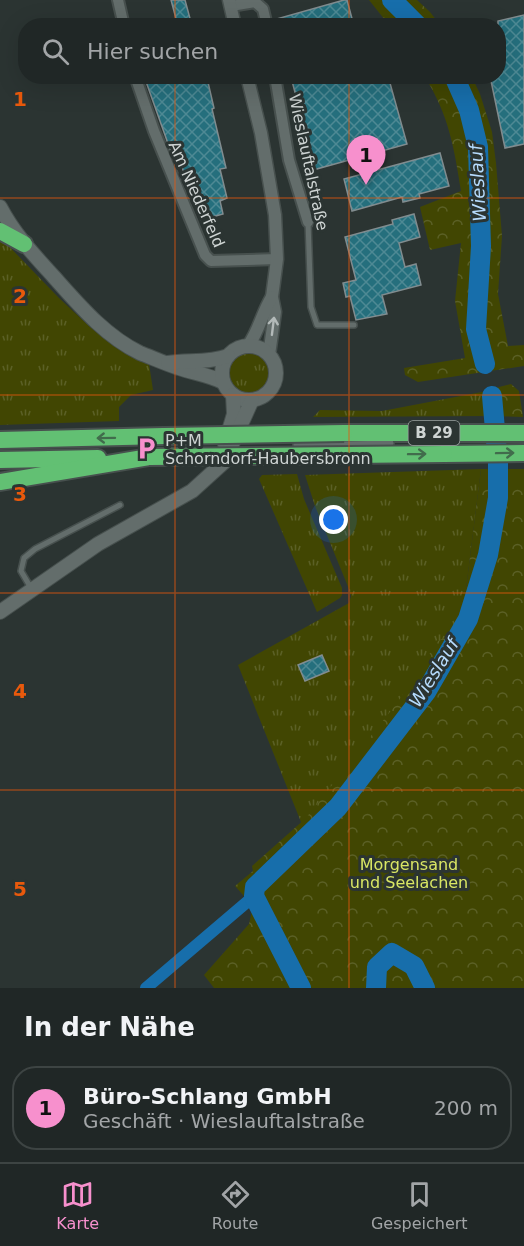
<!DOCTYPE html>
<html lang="de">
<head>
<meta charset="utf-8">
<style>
	body { margin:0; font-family:"DejaVu Sans",sans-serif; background:#2d3332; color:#f1f3f6 }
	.you { position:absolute; left:334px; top:520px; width:21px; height:21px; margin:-15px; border:4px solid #fff; border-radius:50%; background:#1a73e8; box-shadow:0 0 0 9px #1a73e833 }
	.badge { display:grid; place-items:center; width:39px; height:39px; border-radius:50%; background:#f790cd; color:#111; font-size:20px; font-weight:700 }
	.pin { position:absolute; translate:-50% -50px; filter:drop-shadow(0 2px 3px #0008) }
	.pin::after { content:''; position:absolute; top:32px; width:21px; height:18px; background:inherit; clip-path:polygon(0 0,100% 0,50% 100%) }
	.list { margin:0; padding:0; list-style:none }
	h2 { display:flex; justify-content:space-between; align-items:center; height:78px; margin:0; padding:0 24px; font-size:26px }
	h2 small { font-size:20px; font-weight:400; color:#a2a5a7 }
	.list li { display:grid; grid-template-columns:39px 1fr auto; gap:18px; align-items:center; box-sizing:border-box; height:84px; margin:0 12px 12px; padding:0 12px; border:2px solid #3d4443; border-radius:24px }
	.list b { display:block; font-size:22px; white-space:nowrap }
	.list p { margin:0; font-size:20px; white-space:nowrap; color:#a2a5a7 }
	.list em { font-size:20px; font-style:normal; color:#a2a5a7 }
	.icon { flex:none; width:33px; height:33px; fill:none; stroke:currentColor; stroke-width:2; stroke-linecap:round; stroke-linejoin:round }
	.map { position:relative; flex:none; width:524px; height:988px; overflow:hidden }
	.search { position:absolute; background:#202726; box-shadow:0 6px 24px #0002; left:18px; right:18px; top:18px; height:66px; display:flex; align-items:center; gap:15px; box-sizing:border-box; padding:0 21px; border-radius:24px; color:#a2a5a7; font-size:22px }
	.sheet { height:174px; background:#202726 }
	nav { display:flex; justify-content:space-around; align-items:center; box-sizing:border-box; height:84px; border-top:2px solid #3d4443; background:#202726; font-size:16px; color:#a2a5a7 }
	nav a { display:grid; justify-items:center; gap:3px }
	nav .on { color:#f790cd }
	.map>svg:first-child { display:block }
	.grass { fill:url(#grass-tufts) }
	.forest { fill:url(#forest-crowns) }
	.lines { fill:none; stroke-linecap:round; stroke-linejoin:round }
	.canal { stroke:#176eab; stroke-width:12 }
	.river { stroke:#176eab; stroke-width:20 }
	.building { fill:url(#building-cross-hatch); stroke:#818c8f; stroke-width:1.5 }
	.service-casing { stroke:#47504e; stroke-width:8 }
	.minor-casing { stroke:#47504e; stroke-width:14 }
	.tertiary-casing { stroke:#47504e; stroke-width:15 }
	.secondary-casing { stroke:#47504e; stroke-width:16 }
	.trunk-casing { stroke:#47504e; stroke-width:20 }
	.service { stroke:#636d6b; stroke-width:5 }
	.minor { stroke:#636d6b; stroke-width:10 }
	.tertiary { stroke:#636d6b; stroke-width:12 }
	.secondary { stroke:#636d6b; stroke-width:14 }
	.trunk { stroke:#62c073; stroke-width:16 }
	.trunk-bridge-casing { stroke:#47504e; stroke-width:20; stroke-linecap:butt }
	.trunk-bridge { stroke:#62c073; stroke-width:16 }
	.oneway { stroke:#b3bab9 }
	.oneway2 { stroke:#416c4c }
	.grid { fill:none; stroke:#e8590c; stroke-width:1.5; stroke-opacity:0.55 }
	.labels { text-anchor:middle; stroke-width:6; stroke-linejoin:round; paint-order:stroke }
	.shield { fill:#2b3432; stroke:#9da4a3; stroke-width:1.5 }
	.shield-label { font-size:15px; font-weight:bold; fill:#ced4d3 }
	.street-label { font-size:16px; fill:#ced4d3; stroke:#2b3432 }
	.poi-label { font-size:16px; fill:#ced4d3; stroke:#2b3432; text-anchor:start }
	.park-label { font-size:16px; fill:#d9e664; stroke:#2b3432 }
	.water-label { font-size:18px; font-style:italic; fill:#b6dbfd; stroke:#2b3432 }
	.grid-label { font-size:20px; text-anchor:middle; font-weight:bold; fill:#e8590c; stroke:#2b3432; stroke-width:6; stroke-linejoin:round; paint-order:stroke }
</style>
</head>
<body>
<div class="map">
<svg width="524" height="988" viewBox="0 0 524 988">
	<defs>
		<pattern id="grass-tufts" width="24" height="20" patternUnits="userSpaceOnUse" patternTransform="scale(1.5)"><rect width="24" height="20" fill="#414602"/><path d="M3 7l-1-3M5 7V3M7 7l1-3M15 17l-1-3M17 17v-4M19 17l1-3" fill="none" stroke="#5b6026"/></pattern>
		<pattern id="forest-crowns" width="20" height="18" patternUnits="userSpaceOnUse" patternTransform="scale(1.5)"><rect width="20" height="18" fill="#414602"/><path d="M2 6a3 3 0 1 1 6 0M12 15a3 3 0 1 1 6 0" fill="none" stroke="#5b6026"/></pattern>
		<pattern id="building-cross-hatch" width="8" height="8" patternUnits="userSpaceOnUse" patternTransform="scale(1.5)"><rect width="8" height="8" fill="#256f7d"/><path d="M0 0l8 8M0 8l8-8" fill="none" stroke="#4e8994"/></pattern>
	</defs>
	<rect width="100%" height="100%" fill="#2b3432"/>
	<g class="grass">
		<path d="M0,237L59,298L90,327L117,348L149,364L153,390L131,395L119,407V421L0,425Z"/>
		<circle cx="250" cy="373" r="21"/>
		<path d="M487,391L490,416L313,417L320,410L382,411Z"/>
		<path d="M481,469L465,597L452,635L303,827L238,665L349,603L351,596L349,589L315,506L305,475Z"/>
		<path d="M297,474L304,499L342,588V595L340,598L317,612L259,479L262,475Z"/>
	</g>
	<g class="forest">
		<path d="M369,0H417L430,12L440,25H389Z"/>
		<path d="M425,77H472L480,94L492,132L496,163L502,236L498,294L508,346L524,345V366L418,382L405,375L404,368L465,358L455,301L461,243L430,250L420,207L461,191C454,147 449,116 425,77Z"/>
		<path d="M511,384L519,391L523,417L490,416L487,390Z"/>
		<path d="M481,469H524V988H214L204,975L249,924L253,906L235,886L253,871L252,866L306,818L397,703L438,641L452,634L465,597Z"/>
	</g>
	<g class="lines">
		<path class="canal" d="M146,988L254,896"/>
		<g class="river">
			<path d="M392,0L418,26"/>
			<path d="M454,76L469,110L478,147L481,246L476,329L485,364"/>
			<path d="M301,988L254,896L255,887L338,807L426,692L468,619L488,555L498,498V463L492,396"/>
			<path d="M376,988L377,967L392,953L414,966L425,988"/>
		</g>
	</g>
	<g class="building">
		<path d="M171,0H185L192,26H178Z"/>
		<path d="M344,0H347L354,26H329V23L319,26H274L273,20Z"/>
		<path d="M524,15V144L505,148L490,76H498V21Z"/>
		<path d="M144,76H203V79L207,78L214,108L212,109L226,168L220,169L227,198L220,201L223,214L201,220L196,196L190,197L178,151L171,152Z"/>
		<path d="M307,76H388L407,144L313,170L297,116L301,115L292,81Z"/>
		<path d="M440,153L449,186L419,194L420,198L403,202L402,197L352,211L344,179Z"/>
		<path d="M414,214L420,237L399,243L405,267L416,264L421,285L382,295L387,314L356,320L350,296L346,297L343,283L356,280L345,237L393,224L392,220Z"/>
		<path d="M322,655L329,671L305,681L298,665Z"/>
	</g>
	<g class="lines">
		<defs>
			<g id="service">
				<path d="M308,222L311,307L317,325H354"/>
				<path d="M296,445L391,443"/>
				<path d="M31,588L21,571L24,558L35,549L120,505"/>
			</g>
			<g id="minor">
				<path d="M118,0L124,26"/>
				<path d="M231,6L255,2L263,9L267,26"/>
				<path d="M135,76L154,131L205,255L211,261L277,259"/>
				<path d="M275,76L289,160L308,222"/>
			</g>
			<g id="tertiary">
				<path d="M229,0L235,26"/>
				<path d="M247,76L261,133L275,215L277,259L272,297L275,312L269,355"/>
				<path d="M248,346C259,331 262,313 272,297"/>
			</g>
			<g id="secondary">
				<path d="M0,207C14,234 34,255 54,277C79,305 105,336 140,353C153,358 166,364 179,368C194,373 209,375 223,382"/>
				<circle cx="249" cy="373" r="27"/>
				<path d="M168,363C188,360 209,363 228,356"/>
				<path d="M225,444L234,414L233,395"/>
				<path d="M0,612L98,544L192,491L224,462L252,400"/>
			</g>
			<g id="trunk">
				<path d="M0,231L24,244"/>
				<path d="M344,433H524"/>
				<path d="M0,440L164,436"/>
				<path d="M444,454L524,453"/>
				<path d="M0,460L98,458"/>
				<path d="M0,482L149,457"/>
			</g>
		</defs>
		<use href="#service" class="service-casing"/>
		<use href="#minor" class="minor-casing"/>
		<use href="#tertiary" class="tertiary-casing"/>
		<use href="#secondary" class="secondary-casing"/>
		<use href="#trunk" class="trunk-casing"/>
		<use href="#service" class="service"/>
		<use href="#minor" class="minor"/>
		<use href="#tertiary" class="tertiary"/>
		<use href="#secondary" class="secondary"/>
		<use href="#trunk" class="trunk"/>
		<defs>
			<g id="trunk-bridge">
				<path d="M164,436L344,433"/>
				<path d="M149,457L444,454"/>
			</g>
		</defs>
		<use href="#trunk-bridge" class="trunk-bridge-casing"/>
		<use href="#trunk-bridge" class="trunk-bridge"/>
	</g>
	<defs><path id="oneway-shaft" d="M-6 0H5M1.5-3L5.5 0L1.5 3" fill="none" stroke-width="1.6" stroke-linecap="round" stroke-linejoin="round" transform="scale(1.5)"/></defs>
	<use class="oneway" href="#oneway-shaft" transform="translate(273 326) rotate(-83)"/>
	<g class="oneway2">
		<use href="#oneway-shaft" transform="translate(106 438) rotate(179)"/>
		<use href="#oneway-shaft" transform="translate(505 453) rotate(-1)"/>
		<use href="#oneway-shaft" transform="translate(417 454) rotate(-1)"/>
	</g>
	<path class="grid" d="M175,0V26M349,0V26M175,76V988M349,76V988M0,198H524M0,395H524M0,593H524M0,790H524"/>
	<defs>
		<symbol id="parking-bare" viewBox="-9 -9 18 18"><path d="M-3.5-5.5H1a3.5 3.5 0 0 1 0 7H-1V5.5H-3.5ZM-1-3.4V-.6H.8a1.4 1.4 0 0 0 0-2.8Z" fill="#f790cd" stroke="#2b3432" stroke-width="2.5" paint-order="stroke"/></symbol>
	</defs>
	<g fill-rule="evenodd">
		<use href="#parking-bare" x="130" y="432" width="33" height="33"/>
	</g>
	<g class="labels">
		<rect class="shield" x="408.5" y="421" width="51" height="24" rx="4.5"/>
		<g class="shield-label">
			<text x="434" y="438">B 29</text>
		</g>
		<g class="street-label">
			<text transform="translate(309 162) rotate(78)" y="6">Wieslauftalstraße</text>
			<text transform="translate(197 194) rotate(66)" y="6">Am Niederfeld</text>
		</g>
		<g class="poi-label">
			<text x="165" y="446">P+M<tspan x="165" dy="18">Schorndorf-Haubersbronn</tspan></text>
		</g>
		<g class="park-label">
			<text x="409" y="870">Morgensand<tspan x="409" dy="18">und Seelachen</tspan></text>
		</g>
		<g class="water-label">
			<text transform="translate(478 183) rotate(-93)" y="6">Wieslauf</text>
			<text transform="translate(434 673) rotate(-58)" y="6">Wieslauf</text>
		</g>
	</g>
	<g class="grid-label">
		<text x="20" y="106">1</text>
		<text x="20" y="303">2</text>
		<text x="20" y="501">3</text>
		<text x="20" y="698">4</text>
		<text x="20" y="896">5</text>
	</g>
</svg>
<div class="you"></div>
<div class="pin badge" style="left:366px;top:185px">1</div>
<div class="search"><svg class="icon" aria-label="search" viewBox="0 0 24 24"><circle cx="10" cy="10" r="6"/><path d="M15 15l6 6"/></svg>Hier suchen</div>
</div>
<section class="sheet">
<h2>In der Nähe<small></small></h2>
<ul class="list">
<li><span class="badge">1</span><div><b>Büro-Schlang GmbH</b><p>Geschäft · Wieslauftalstraße</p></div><em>200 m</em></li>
</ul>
</section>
<nav>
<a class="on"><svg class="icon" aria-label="map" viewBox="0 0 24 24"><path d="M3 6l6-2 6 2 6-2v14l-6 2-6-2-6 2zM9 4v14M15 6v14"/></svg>Karte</a>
<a><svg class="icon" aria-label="directions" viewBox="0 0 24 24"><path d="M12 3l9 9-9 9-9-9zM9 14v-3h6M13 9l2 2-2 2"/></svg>Route</a>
<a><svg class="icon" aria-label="saved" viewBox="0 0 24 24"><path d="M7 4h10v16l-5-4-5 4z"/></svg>Gespeichert</a>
</nav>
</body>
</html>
